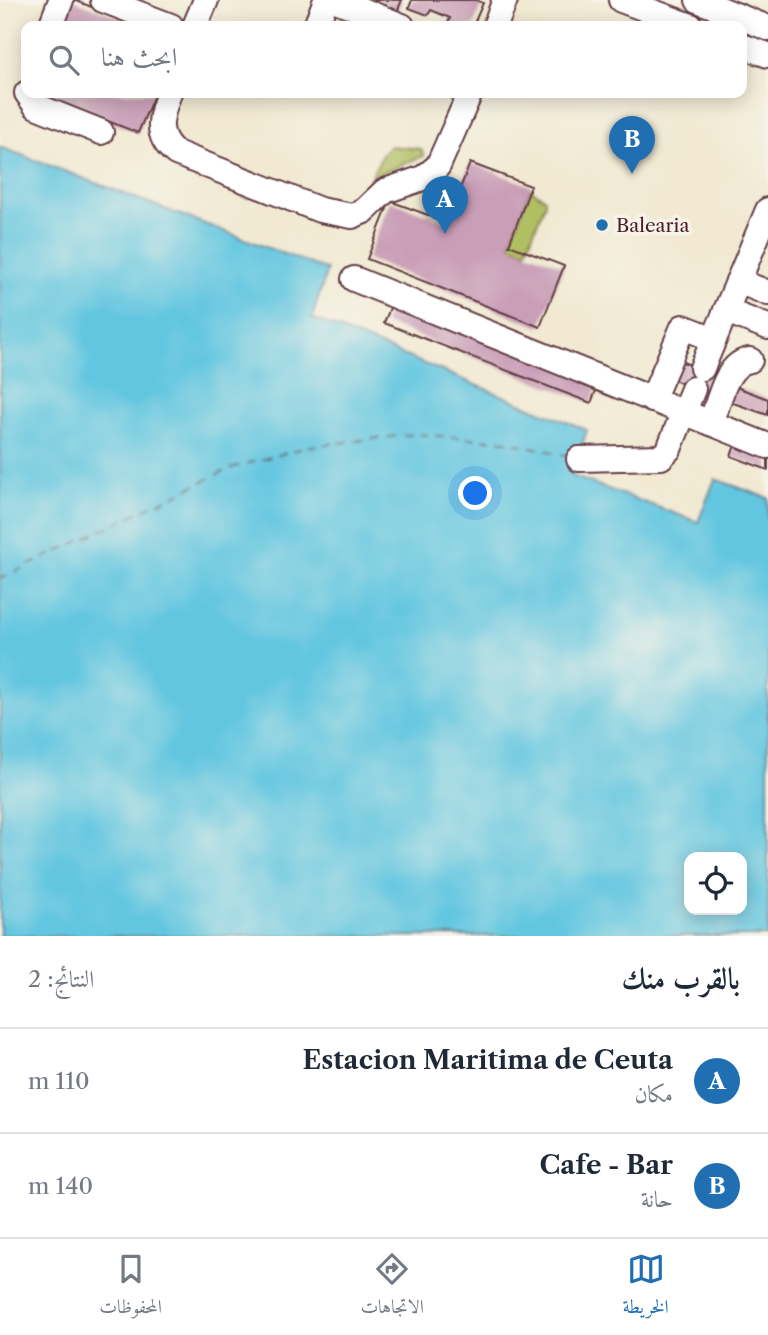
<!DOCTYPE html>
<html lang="ar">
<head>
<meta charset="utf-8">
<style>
	body { margin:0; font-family:"Libre Caslon Text",Amiri,serif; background:#f6f6f7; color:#1f2937; direction:rtl }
	.controls { position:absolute; right:21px; bottom:21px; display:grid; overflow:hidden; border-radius:14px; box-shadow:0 4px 18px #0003 }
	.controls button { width:63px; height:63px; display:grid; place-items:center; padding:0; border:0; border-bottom:2px solid #e0e1e3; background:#fff; color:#1f2937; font:35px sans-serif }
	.you { position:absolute; left:476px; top:494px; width:24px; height:24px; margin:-18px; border:5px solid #fff; border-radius:50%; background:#1a73e8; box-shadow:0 0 0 10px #1a73e833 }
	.badge { display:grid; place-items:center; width:46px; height:46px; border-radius:50%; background:#1f6fb2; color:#fff; font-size:23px; font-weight:700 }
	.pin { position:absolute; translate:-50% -58px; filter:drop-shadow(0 2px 4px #0008) }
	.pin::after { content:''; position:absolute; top:37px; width:24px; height:21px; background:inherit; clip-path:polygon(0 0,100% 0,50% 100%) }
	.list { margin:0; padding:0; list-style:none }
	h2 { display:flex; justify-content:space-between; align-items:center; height:91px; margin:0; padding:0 28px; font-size:30px }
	h2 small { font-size:23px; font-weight:400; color:#747a83 }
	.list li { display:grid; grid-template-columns:46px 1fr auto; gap:21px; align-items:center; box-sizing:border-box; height:105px; padding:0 28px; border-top:2px solid #e0e1e3 }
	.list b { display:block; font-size:26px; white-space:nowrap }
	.list p { margin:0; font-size:23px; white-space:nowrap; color:#747a83 }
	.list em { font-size:23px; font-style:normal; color:#747a83 }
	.icon { flex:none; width:38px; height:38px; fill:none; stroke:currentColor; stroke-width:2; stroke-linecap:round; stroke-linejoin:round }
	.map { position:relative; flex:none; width:768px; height:936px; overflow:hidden; direction:ltr }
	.search { position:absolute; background:#fff; box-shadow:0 4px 18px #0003; left:21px; right:21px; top:21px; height:77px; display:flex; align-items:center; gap:18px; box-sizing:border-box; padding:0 24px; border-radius:14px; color:#747a83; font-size:26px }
	.sheet { height:301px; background:#fff }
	nav { display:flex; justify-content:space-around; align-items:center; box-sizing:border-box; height:98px; border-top:2px solid #e0e1e3; background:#fff; font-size:19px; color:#747a83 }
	nav a { display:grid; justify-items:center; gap:4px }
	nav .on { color:#1f6fb2 }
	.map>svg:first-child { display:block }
	.green { fill:#b0bf62; stroke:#7d6f46; stroke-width:2 }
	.water { fill:#62c6e0; stroke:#567286; stroke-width:2; fill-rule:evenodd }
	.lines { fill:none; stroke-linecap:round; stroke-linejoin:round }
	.ferry { stroke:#515161; stroke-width:2; stroke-dasharray:9 7; stroke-linecap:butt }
	.building { fill:#c99eb7 }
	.minor-casing { stroke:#633d44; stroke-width:28 }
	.minor { stroke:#fff; stroke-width:24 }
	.poi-dot { fill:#1f6fb2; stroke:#f7f3e8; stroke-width:2.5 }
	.labels { text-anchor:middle; stroke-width:7; stroke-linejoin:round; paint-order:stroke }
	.poi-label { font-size:19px; fill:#4a1f2b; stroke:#f7f3e8; text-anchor:start }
</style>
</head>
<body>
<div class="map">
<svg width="768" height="936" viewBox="0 0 768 936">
	<rect width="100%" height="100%" fill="#f7f3e8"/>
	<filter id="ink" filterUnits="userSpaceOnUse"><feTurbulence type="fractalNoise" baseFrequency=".0143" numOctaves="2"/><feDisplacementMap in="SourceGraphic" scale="14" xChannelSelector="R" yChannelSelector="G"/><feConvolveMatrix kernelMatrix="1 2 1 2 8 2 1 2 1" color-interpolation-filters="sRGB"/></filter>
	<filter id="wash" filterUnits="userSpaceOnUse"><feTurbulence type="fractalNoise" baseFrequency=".00686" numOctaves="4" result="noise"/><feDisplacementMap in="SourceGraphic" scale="28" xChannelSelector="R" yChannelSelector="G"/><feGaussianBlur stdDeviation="1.57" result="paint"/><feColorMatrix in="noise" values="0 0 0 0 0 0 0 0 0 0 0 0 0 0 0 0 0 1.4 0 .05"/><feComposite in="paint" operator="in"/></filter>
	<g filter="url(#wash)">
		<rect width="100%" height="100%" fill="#f1e9d2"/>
		<g class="green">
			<path d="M390,146L421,149L424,156L371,177L383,153Z"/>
			<path d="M530,189L545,199V204L526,251L509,245Z"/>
		</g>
		<path class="water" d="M0,147L327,270L312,318L587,430L572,476L698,522L715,479L768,498V936H0ZM689,857H742V910H689Z"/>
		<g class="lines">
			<path class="ferry" d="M0,579L231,468L311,446L416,434L506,441L570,456"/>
		</g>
		<g id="blocks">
			<g class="building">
				<path d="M72,0H74L140,26H61Z"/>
				<path d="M373,0H402L397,12L372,3Z"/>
				<path d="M412,0H476L483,3L473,26H447L450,18L431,10L428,15L409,8Z"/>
				<path d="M37,93H155L138,133Z"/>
				<path d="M470,163L531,186L509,245L564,266L540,327L367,259L390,201L447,222Z"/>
				<path d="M392,303L599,383L591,403L384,323Z"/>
				<path d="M664,356L700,368L718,380L768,399V415L693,389L660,373Z"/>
				<path d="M738,438L768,449V470L731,456Z"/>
			</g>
		</g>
	</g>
	<g filter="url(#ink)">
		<use href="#blocks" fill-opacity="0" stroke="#633d44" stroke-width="2"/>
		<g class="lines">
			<defs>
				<g id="minor">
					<path d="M103,0L171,26"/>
					<path d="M336,0L402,26"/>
					<path d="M621,0L691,26"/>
					<path d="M698,0L768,28"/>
					<path d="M51,26L61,0"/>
					<path d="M195,26L206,0"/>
					<path d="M316,26L326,0"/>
					<path d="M495,26L505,0"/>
					<path d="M742,46L768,55"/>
					<path d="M27,93L36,106L101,132"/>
					<path d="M169,93C161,115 153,135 176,153L320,210L352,216L364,211L385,191L423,178L438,166L470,93"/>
					<path d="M354,279L768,446"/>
					<path d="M738,281L768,293"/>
					<path d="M726,311L768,327"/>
					<path d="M702,368L768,210"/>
					<path d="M652,400L683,327L714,339"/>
					<path d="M711,423C719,403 725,363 750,360"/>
					<path d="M579,459L661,457L669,449L693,389"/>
				</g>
			</defs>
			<use href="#minor" class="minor-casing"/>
			<use href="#minor" class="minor"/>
		</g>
	</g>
	<circle class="poi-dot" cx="602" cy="225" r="7"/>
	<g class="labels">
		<g class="poi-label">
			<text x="616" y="232">Balearia</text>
		</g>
	</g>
</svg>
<div class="controls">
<button><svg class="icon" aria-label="locate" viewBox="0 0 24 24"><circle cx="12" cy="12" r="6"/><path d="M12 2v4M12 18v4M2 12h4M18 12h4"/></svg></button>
</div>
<div class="you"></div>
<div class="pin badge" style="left:445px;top:234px">A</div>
<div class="pin badge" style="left:632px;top:174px">B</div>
<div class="search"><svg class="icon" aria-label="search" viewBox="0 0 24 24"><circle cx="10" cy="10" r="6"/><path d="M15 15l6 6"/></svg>ابحث هنا</div>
</div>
<section class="sheet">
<h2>بالقرب منك<small>النتائج: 2</small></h2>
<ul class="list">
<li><span class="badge">A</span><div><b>Estacion Maritima de Ceuta</b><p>مكان</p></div><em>110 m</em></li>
<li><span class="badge">B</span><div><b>Cafe - Bar</b><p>حانة</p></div><em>140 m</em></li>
</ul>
</section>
<nav>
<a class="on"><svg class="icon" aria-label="map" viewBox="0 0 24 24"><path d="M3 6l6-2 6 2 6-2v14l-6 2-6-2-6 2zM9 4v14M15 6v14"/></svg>الخريطة</a>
<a><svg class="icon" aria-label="directions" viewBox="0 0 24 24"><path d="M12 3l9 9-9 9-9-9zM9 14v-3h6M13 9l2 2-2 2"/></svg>الاتجاهات</a>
<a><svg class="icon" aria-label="saved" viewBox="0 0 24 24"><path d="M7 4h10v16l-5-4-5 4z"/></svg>المحفوظات</a>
</nav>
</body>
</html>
